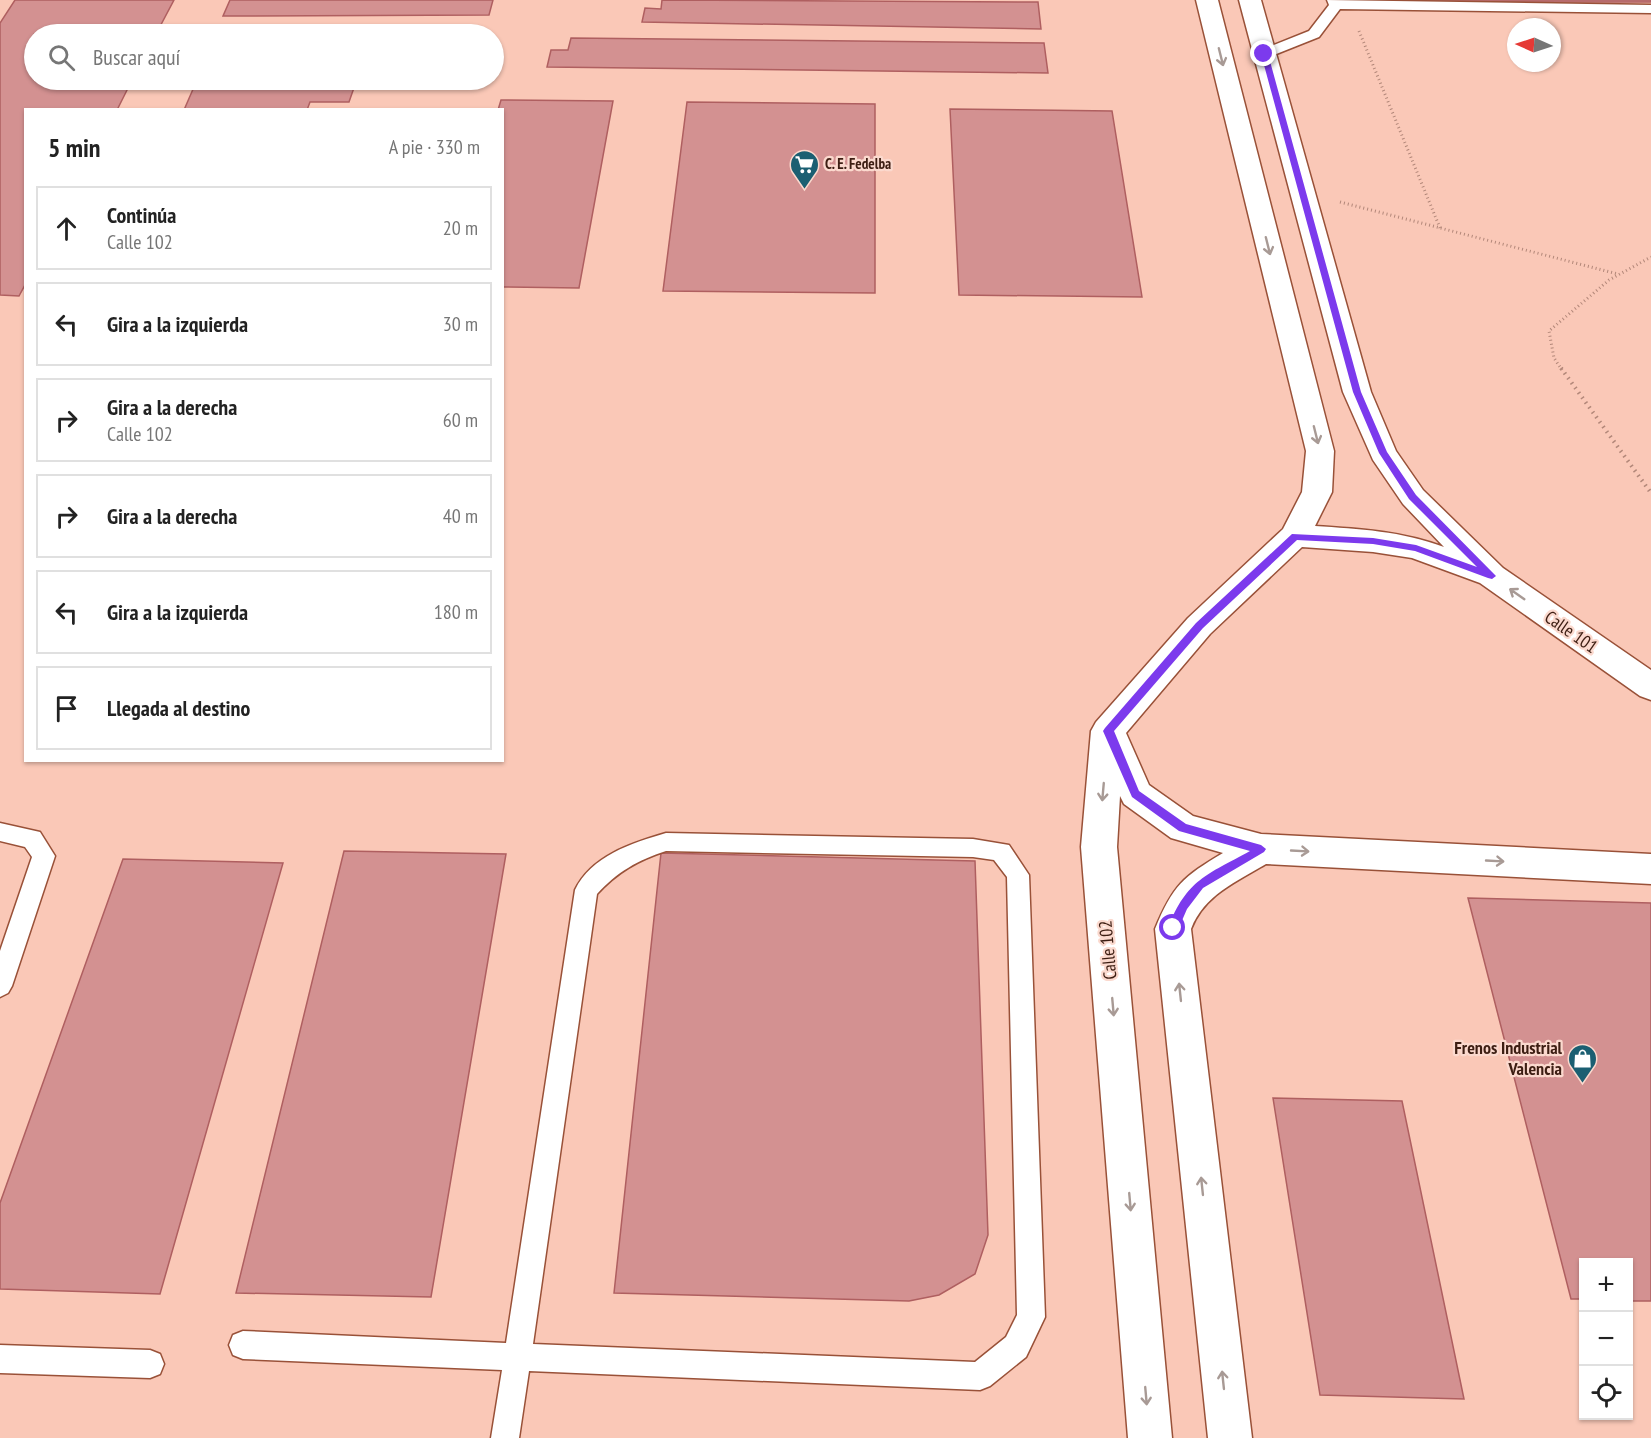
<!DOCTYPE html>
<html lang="es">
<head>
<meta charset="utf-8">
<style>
	body { margin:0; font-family:"PT Sans Narrow",sans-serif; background:#f6f6f6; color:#222 }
	.controls { position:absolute; right:18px; bottom:18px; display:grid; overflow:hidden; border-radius:0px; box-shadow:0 2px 4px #0004 }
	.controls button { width:54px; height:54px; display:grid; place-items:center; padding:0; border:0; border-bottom:2px solid #e0e0e0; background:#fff; color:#222; font:30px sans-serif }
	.compass { position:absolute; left:1507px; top:18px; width:54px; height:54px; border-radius:50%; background:#fff; box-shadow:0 2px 4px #0004; rotate:273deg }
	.stop { position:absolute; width:18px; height:18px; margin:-14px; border:4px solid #7c3aed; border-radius:50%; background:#fff }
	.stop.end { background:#7c3aed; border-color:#fff; box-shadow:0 2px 6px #0008 }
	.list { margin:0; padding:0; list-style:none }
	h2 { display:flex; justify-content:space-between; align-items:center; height:78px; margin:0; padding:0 24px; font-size:26px }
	h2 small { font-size:20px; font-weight:400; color:#767676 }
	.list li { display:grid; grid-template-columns:39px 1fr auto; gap:18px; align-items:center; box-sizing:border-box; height:84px; margin:0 12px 12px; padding:0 12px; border:2px solid #e0e0e0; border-radius:0px }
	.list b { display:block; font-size:22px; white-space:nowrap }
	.list p { margin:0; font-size:20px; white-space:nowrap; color:#767676 }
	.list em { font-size:20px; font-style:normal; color:#767676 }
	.icon { flex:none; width:33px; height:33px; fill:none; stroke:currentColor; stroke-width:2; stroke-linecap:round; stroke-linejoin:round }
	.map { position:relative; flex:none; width:1651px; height:1438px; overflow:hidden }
	.search { position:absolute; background:#fff; box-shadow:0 2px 4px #0004; left:24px; top:24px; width:480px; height:66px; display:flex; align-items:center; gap:15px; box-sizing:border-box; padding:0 21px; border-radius:33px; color:#767676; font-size:22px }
	.panel { position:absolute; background:#fff; box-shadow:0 2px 4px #0004; left:24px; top:108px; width:480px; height:654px; border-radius:0px }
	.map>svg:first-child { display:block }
	.building { fill:#d39191; stroke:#af5f60; stroke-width:1.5 }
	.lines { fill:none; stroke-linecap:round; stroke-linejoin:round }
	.lane-casing { stroke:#995138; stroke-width:3 }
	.street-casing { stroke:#995138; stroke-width:3 }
	.path-far1 { stroke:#b28779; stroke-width:3; stroke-dasharray:1 3; stroke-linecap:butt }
	.path { stroke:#b28779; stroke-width:4; stroke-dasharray:1.5 4.5; stroke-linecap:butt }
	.lane { fill:#fff; fill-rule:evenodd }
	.street { fill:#fff; fill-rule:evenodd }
	.oneway { stroke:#a89a95 }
	.route { fill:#7c3aed }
	.labels { text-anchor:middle; stroke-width:4.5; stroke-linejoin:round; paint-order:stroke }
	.far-poi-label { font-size:15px; font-weight:bold; fill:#3d1e13; stroke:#fbd9ce; text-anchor:start }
	.street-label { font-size:18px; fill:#3d1e13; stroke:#fbd9ce }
	.poi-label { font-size:18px; font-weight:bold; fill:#3d1e13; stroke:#fbd9ce; text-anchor:end }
</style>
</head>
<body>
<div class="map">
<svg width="1651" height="1438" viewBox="0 0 1651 1438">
	<rect width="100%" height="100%" fill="#fac8b7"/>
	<g class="building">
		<path d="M15,0H174L156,34H34V80H132L117,110H26V283L19,296L0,295V23Z"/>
		<path d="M230,0H493L489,15L223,16Z"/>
		<path d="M662,0L1038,2L1041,29L642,22L645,8L661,9Z"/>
		<path d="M1407,0H1651V2H1408Z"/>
		<path d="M571,38L1044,43L1048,73L547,67L551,50H568Z"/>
		<path d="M197,80H380V82H356L349,102H310L307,110H184Z"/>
		<path d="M501,100L613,101L579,288L502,287V110H498Z"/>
		<path d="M687,102L875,104V293L663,291Z"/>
		<path d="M950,109L1112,111L1142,297L959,295Z"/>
		<path d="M344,851L506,854L431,1297L236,1293Z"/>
		<path d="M661,853L975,861L988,1235L975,1274L939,1295L909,1301L614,1293Z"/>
		<path d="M123,859L283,863L160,1294L0,1289V1203Z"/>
		<path d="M1468,898L1651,903V1301H1628V1262H1584V1299H1571Z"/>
		<path d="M1273,1098L1402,1101L1464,1399L1320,1395Z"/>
	</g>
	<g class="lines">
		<defs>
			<g id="lane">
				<path d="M1327,0L1651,5V13L1340,9L1319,37L1269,57H1259L1257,54L1259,51L1309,31L1329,5Z"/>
				<path d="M0,823L40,832L55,856L12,986L8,993L0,997V951L32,857L25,847L0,841Z"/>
				<path d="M666,833L973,839L1009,845L1029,875L1045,1317L1026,1357L990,1386L980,1390L529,1371L519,1438H491L502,1370L243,1359L233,1355L229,1345L233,1335L243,1331L506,1343L575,890C591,856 632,843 666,833ZM666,851L973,857L994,860L1007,877L1017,1315L1006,1337L975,1362L533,1344L597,894C617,872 638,860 666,851Z"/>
				<path d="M0,1345L150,1350L160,1354L164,1364L160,1374L150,1378L0,1373Z"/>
			</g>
			<path id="street" d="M1196,0H1218L1334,451L1332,492L1315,526C1359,529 1402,531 1444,547L1403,504L1373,460L1343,392L1239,0H1261L1371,392L1396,451L1423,490L1503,568L1651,670V700L1640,696L1480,583L1412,558L1373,552L1302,547L1210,634L1126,733L1149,785L1193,816L1261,834L1651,854V884L1266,864C1236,882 1204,895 1191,929L1252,1438H1208L1155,929C1173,885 1183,877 1223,853L1171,838L1124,804L1120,796L1117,847L1172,1438H1128L1081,847L1091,731L1096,722L1188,618L1283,529L1302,492L1306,451Z"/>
		</defs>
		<use href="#lane" class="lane-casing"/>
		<use href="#street" class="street-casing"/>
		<g class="path-far1">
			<path d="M1359,31L1440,228"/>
			<path d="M1340,202L1618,274"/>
			<path d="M1562,370L1554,358L1549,331L1609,280L1651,257"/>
		</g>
		<path class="path" d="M1561,368L1651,493"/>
		<use href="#lane" class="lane"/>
		<use href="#street" class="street"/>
	</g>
	<defs><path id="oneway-shaft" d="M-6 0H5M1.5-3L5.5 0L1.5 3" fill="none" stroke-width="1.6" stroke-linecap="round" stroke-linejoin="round" transform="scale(1.5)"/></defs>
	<g class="oneway">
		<use href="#oneway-shaft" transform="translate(1221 57) rotate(76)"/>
		<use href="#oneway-shaft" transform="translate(1268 246) rotate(76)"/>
		<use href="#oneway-shaft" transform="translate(1316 435) rotate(76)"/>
		<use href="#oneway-shaft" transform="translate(1517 594) rotate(-145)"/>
		<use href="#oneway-shaft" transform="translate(1103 792) rotate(95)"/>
		<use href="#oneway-shaft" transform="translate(1300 851) rotate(3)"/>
		<use href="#oneway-shaft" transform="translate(1495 861) rotate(3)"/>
		<use href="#oneway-shaft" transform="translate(1180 992) rotate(-96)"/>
		<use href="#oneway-shaft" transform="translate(1113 1007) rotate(85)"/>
		<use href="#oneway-shaft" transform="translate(1202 1186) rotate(-96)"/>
		<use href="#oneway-shaft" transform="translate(1130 1202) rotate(85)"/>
		<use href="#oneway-shaft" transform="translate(1223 1380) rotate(-96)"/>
		<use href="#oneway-shaft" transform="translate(1146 1396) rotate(85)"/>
	</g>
	<path class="route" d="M1264,52L1268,54L1361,392L1387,452L1416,495L1496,576L1492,579L1488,578L1415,551L1373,544L1297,540L1203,628L1114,731L1139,791L1186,824L1261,845L1266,849L1264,852L1203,888L1187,909L1177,932L1173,933L1168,928C1187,879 1207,875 1250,851L1179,831L1132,797L1103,731L1105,728L1196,623L1292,534L1373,538L1416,545L1477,567L1409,499L1379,453L1353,392L1261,54Z"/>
	<defs>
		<symbol id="supermarket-pin" viewBox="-11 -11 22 30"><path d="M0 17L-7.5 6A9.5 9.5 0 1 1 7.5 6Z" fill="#1b5f72" stroke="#fbd9ce"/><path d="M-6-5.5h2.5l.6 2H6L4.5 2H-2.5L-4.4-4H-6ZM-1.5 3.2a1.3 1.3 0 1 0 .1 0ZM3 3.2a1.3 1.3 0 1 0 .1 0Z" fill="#fff"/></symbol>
		<symbol id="shop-pin" viewBox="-11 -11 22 30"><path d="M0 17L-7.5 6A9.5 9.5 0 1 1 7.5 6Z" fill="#1b5f72" stroke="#fbd9ce"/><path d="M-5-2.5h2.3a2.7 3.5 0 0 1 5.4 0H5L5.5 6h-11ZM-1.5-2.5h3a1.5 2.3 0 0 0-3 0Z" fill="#fff"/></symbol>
	</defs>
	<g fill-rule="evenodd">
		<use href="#supermarket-pin" x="788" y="148" width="33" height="45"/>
		<use href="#shop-pin" x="1566" y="1042" width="33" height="45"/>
	</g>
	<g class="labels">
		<g class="far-poi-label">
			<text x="825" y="169">C. E. Fedelba</text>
		</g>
		<g class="street-label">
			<text transform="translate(1571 632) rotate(35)" y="6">Calle 101</text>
			<text transform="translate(1108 950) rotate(-95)" y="6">Calle 102</text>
		</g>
		<g class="poi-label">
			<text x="1562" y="1054">Frenos Industrial<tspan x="1562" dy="21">Valencia</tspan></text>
		</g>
	</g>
</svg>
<div class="controls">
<button>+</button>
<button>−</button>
<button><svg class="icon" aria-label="locate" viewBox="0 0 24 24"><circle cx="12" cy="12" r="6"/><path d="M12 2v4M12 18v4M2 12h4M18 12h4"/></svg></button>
</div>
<svg class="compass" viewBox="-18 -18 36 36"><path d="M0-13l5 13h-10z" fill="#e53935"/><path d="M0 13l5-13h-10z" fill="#767676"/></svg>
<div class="stop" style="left:1173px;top:928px"></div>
<div class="stop end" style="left:1264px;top:54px"></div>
<div class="search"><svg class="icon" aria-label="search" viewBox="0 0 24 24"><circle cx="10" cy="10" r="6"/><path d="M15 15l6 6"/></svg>Buscar aquí</div>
<section class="panel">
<h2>5 min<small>A pie · 330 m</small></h2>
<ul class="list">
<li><svg class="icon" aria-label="ahead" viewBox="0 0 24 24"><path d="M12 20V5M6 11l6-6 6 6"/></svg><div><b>Continúa</b><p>Calle 102</p></div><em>20 m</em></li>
<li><svg class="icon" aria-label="left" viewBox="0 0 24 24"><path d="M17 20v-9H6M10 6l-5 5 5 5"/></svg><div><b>Gira a la izquierda</b></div><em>30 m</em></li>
<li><svg class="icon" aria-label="right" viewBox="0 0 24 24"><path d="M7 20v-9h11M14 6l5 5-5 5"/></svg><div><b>Gira a la derecha</b><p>Calle 102</p></div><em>60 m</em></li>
<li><svg class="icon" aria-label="right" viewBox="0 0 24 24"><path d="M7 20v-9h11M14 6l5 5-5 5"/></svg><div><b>Gira a la derecha</b></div><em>40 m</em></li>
<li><svg class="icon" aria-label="left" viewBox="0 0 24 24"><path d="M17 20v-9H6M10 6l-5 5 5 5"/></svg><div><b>Gira a la izquierda</b></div><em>180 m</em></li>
<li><svg class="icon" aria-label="arrive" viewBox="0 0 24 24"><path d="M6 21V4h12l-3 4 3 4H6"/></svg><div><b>Llegada al destino</b></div></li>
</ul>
</section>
</div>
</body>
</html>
